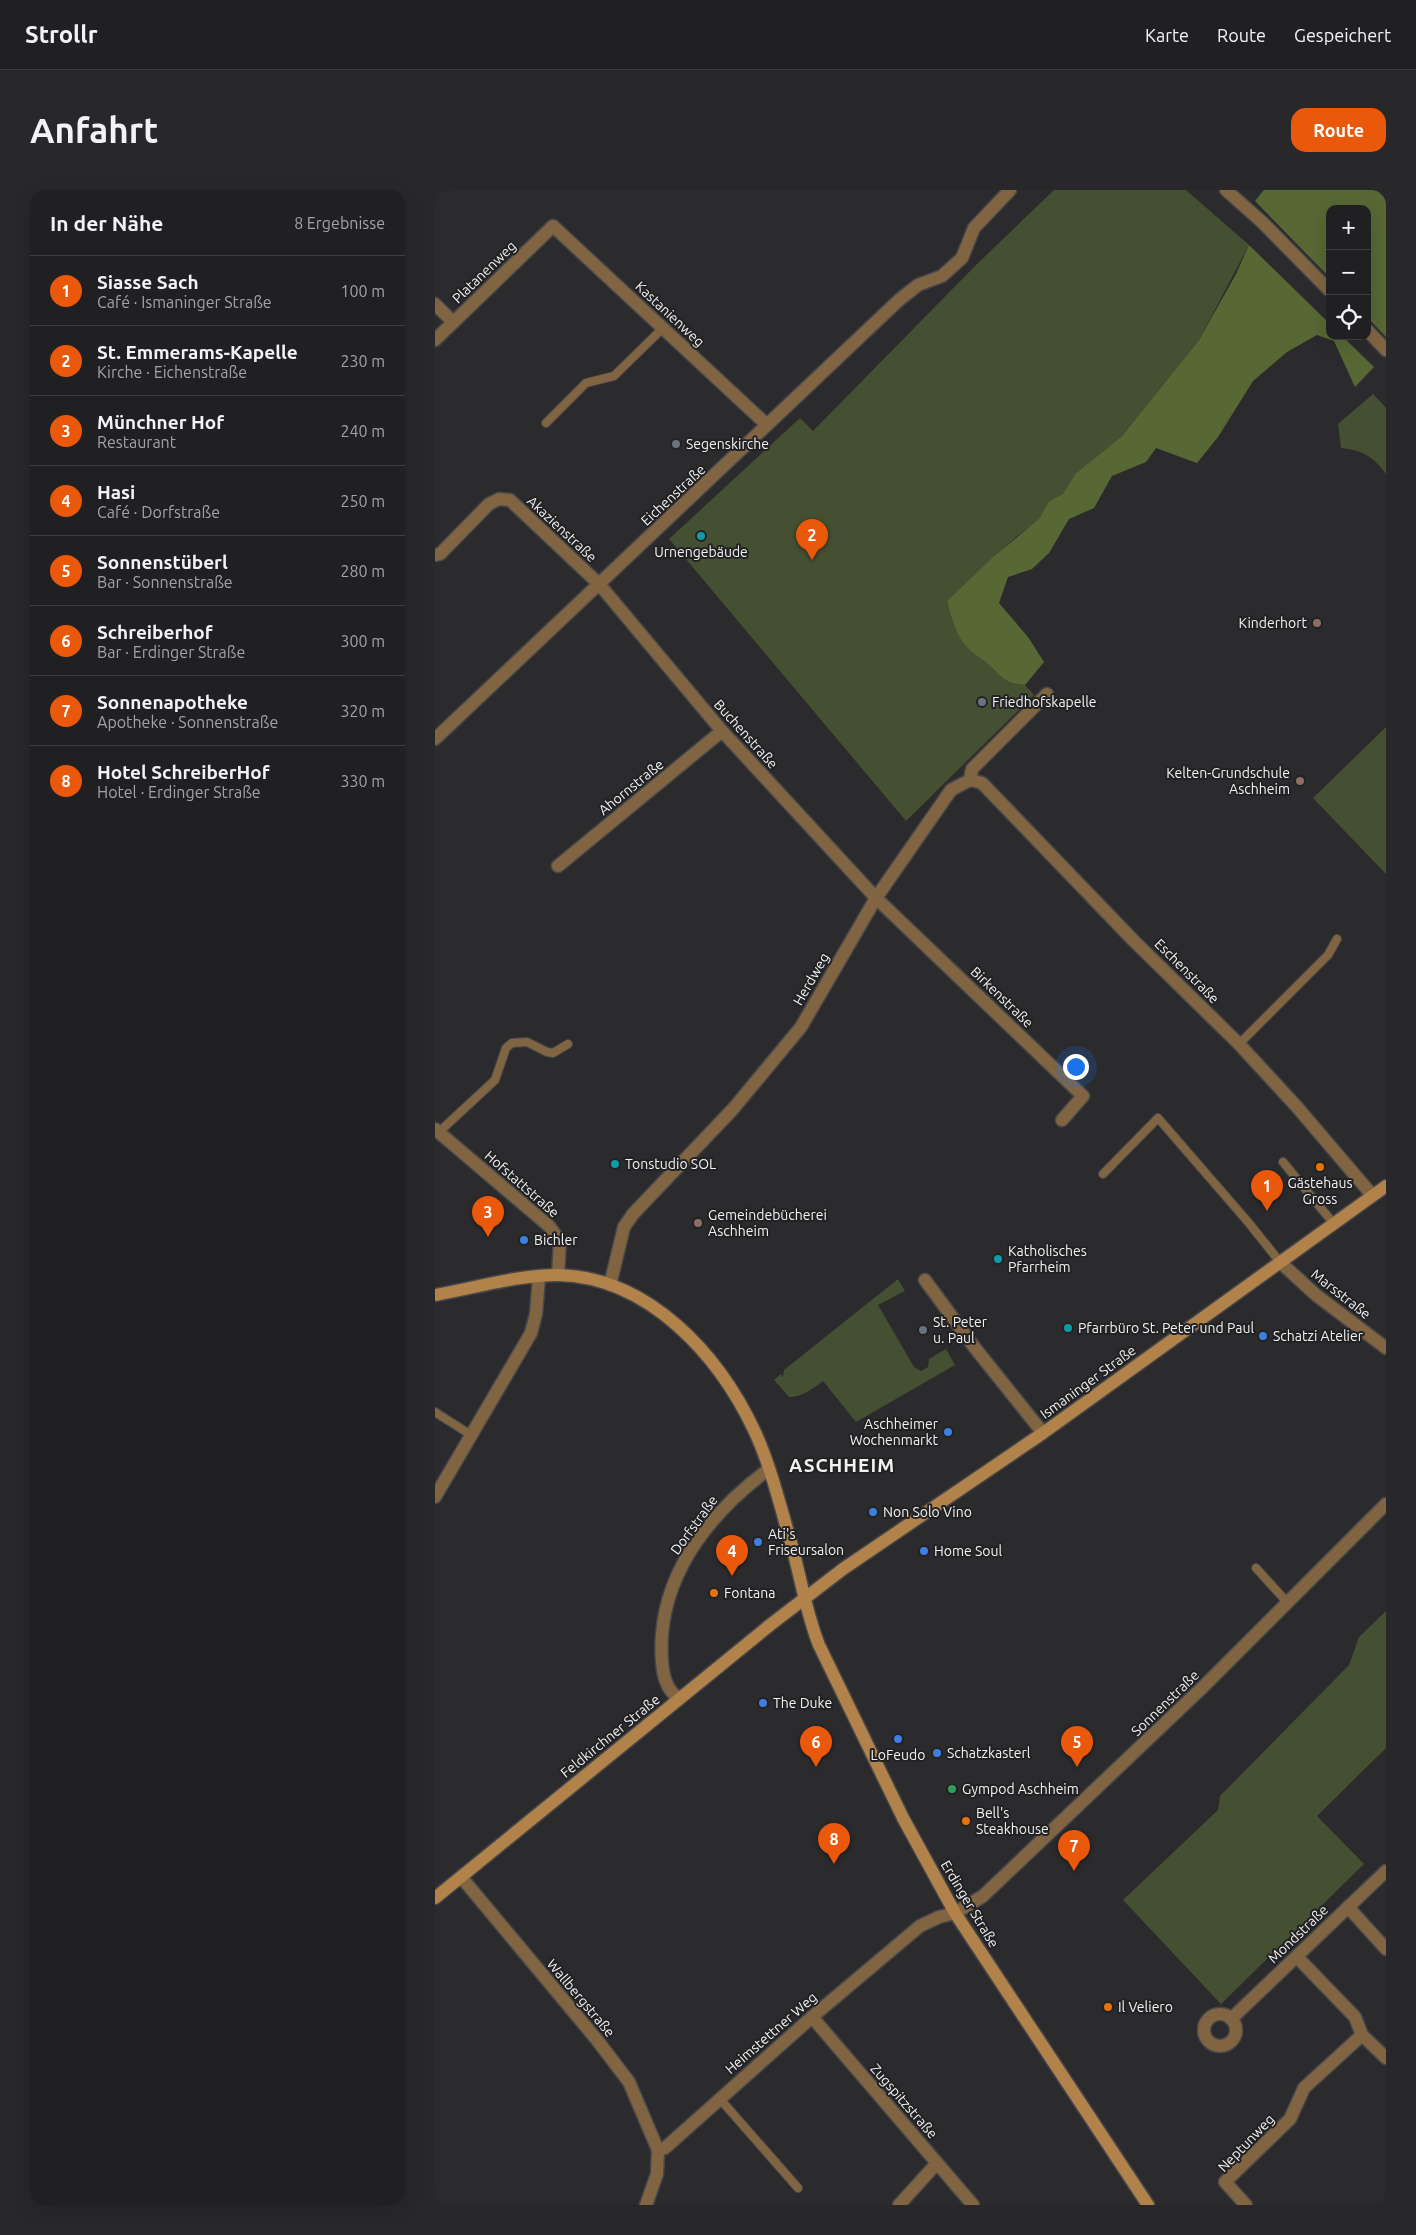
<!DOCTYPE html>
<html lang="de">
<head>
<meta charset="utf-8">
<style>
	body { margin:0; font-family:Ubuntu,sans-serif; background:#28282a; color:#f1f3f6 }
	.controls { position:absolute; right:15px; top:15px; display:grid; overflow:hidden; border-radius:10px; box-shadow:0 5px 20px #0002 }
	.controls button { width:45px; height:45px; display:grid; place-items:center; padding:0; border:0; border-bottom:1px solid #3d3e40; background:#202022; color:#f1f3f6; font:25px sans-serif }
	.you { position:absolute; left:640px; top:876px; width:18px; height:18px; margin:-12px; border:4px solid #fff; border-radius:50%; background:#1a73e8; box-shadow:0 0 0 8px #1a73e833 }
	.badge { display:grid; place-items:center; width:32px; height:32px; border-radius:50%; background:#ea580c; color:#fff; font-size:16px; font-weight:700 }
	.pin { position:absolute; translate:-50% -41px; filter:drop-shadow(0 1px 2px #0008) }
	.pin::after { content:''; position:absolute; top:26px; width:18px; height:15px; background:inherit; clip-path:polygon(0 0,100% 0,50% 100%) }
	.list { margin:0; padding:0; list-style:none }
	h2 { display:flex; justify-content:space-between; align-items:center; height:65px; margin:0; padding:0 20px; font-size:21px }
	h2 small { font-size:16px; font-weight:400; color:#a2a3a5 }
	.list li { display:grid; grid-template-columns:32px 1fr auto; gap:15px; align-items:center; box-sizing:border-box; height:70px; padding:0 20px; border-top:1px solid #3d3e40 }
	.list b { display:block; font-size:19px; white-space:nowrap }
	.list p { margin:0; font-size:16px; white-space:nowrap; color:#a2a3a5 }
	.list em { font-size:16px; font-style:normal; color:#a2a3a5 }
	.icon { flex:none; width:28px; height:28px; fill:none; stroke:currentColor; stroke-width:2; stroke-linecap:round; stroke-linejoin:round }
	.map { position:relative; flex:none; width:951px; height:2015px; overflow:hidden; border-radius:15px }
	header { display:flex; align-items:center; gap:30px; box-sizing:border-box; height:70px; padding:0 25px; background:#202022; border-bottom:1px solid #3d3e40 }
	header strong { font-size:24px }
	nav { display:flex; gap:28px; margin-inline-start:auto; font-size:18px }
	.intro { display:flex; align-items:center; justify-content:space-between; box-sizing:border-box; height:120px; padding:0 30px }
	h1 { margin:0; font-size:35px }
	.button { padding:12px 22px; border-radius:15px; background:#ea580c; color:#fff; font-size:18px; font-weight:700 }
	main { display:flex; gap:30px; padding:0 30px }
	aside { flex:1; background:#202022; border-radius:15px; box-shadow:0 5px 20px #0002 }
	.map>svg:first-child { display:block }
	.green { fill:#454f31 }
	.forest { fill:#576835 }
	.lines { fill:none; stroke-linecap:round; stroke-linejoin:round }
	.lane-casing { stroke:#47474a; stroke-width:10 }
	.street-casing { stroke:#47474a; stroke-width:15 }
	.secondary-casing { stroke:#47474a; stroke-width:15 }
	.lane { stroke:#816441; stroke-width:8 }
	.street { stroke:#816441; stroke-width:12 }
	.secondary { stroke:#b18249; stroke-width:12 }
	.worship-dot { fill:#6b7280; stroke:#222224; stroke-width:2 }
	.culture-dot { fill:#0f9aa8; stroke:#222224; stroke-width:2 }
	.education-dot { fill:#8d6e63; stroke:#222224; stroke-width:2 }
	.food-dot { fill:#e8710a; stroke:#222224; stroke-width:2 }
	.shop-dot { fill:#3f7fe0; stroke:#222224; stroke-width:2 }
	.leisure-dot { fill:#2e9e5b; stroke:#222224; stroke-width:2 }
	.labels { text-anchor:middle; stroke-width:4; stroke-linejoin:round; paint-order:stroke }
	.street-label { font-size:14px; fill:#f2f2f3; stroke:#222224 }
	.poi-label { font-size:14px; fill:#f2f2f3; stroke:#222224; text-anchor:start }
	.district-label { font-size:19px; font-weight:bold; letter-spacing:1px; fill:#f2f2f3; stroke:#222224 }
</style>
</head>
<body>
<header>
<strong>Strollr</strong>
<nav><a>Karte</a><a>Route</a><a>Gespeichert</a></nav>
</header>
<div class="intro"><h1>Anfahrt</h1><a class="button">Route</a></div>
<main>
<aside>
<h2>In der Nähe<small>8 Ergebnisse</small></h2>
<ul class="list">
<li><span class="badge">1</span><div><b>Siasse Sach</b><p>Café · Ismaninger Straße</p></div><em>100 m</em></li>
<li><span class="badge">2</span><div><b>St. Emmerams-Kapelle</b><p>Kirche · Eichenstraße</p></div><em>230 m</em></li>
<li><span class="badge">3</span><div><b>Münchner Hof</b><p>Restaurant</p></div><em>240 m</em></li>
<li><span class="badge">4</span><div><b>Hasi</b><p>Café · Dorfstraße</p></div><em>250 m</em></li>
<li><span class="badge">5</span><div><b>Sonnenstüberl</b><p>Bar · Sonnenstraße</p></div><em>280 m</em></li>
<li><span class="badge">6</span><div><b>Schreiberhof</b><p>Bar · Erdinger Straße</p></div><em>300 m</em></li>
<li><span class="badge">7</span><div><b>Sonnenapotheke</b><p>Apotheke · Sonnenstraße</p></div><em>320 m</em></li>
<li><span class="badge">8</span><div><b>Hotel SchreiberHof</b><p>Hotel · Erdinger Straße</p></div><em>330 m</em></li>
</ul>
</aside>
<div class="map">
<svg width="951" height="2015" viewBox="0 0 951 2015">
	<rect width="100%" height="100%" fill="#2b2b2e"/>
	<g class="green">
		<path d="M619,0H751L814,55L764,150L687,246L640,284L628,304L614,311L606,328L581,347L512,411C517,431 522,450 538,463C543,467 549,470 554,475C569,489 569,493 590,495L599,505L471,631L234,349L365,228L378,241L540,76Z"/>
		<path d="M938,204L951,218V284C939,267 927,260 906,258L903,234Z"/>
		<path d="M951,537V684L878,608Z"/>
		<path d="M463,1089L470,1101L443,1115L479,1177L486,1181L493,1177L494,1169L511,1159L520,1175L421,1232L388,1191C377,1199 368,1207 354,1207L339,1190L346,1184L348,1187L349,1180Z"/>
		<path d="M951,1421V1558L882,1626L929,1674L786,1814L688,1710L783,1620L785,1606L914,1475L924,1447Z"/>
	</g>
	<g class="forest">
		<path d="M829,0H951V147L932,127V19H895V88L820,11Z"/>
		<path d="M814,55L895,134V146H907L939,177L920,197L899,151L882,145L852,162L818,191L783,247L762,273L721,258L711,272L677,286L659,318L634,329L614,363L597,379L573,387L564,413L593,447L609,472L590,495C569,493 569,489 554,475C549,470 543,467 538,463C522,450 517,431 512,411L556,369L605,328L614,311L628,304L640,284L687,246L764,150L801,84Z"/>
	</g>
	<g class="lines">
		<defs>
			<g id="lane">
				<path d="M111,233L151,193L179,186L228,138"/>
				<path d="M804,854L893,765L902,749"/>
				<path d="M4,942L60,890L71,858L77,853L92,852L112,862L118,863L133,854"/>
				<path d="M848,972L899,1034"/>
				<path d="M668,984L723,928L813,1032L845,1072"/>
				<path d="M0,1222L36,1245"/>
				<path d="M821,1378L852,1412"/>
				<path d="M285,1909L363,1998"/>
			</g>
			<g id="street">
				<path d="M791,0L827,32L895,101"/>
				<path d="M0,114L18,132"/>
				<path d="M932,140L951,160"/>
				<path d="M0,150L118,36L331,234"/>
				<path d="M0,365L5,364L54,314L64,309L75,310L164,394L287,541L441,708L648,906L627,930"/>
				<path d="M0,549L464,110L483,95L507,86L527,68L539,38L575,0"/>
				<path d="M535,590L547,593L698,750L804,854L862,917L937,1005"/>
				<path d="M123,676L287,541"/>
				<path d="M0,939L114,1036L125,1051L123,1085"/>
				<path d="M845,1072L881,1105L951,1158"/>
				<path d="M490,1090L540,1158L608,1243"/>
				<path d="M175,1095L189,1037L198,1024L298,919L366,837L441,708L516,600L535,590L537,579L612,504"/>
				<path d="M0,1307L96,1143L101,1124L104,1087"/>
				<path d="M243,1509C240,1505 234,1500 232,1494C226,1482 226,1458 227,1445C232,1375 280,1319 334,1279"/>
				<path d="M27,1688L162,1850L194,1892L223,1960"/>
				<path d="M913,1717L951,1759"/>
				<circle cx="785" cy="1840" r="16"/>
				<path d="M377,1827L538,2015"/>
				<path d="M796,1829L951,1681"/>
				<path d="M927,1845L951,1868"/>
				<path d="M211,2015L222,1984L223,1960L230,1958L377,1827L485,1736L504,1727L520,1723L548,1706L770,1495L951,1314"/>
				<path d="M464,2015L502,1973"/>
				<path d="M811,2015L790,1992L855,1929L869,1898L927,1845L920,1827L862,1767"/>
			</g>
			<g id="secondary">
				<path d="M0,1105C40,1098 82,1085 123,1085C214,1087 284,1165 320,1242C335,1275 344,1311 354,1346C365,1382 370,1420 384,1455L468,1628L520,1723L713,2015"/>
				<path d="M0,1708L335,1435L408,1379L608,1243L951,996"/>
			</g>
		</defs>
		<use href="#lane" class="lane-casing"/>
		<use href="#street" class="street-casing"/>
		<use href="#secondary" class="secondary-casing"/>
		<use href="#lane" class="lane"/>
		<use href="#street" class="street"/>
		<use href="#secondary" class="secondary"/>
	</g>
	<g class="worship-dot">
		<circle cx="241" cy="254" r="5"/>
		<circle cx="547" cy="512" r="5"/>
		<circle cx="488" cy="1140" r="5"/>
	</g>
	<g class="culture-dot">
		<circle cx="266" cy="346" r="5"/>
		<circle cx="180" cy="974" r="5"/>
		<circle cx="563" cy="1069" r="5"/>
		<circle cx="633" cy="1138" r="5"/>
	</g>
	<g class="education-dot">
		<circle cx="882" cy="433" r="5"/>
		<circle cx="865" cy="591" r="5"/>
		<circle cx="263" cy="1033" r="5"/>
	</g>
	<g class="food-dot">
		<circle cx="885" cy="977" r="5"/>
		<circle cx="279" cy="1403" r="5"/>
		<circle cx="531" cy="1631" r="5"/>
		<circle cx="673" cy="1817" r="5"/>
	</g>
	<g class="shop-dot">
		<circle cx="89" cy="1050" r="5"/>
		<circle cx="828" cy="1146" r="5"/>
		<circle cx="513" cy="1242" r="5"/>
		<circle cx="438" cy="1322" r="5"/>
		<circle cx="323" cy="1352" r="5"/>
		<circle cx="489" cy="1361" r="5"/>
		<circle cx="328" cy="1513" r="5"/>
		<circle cx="463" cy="1549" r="5"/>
		<circle cx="502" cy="1563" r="5"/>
	</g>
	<circle class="leisure-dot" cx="517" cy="1599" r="5"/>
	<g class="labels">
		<g class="street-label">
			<text transform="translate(49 82) rotate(-44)" y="5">Platanenweg</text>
			<text transform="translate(235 124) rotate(43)" y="5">Kastanienweg</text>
			<text transform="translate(238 305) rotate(-43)" y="5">Eichenstraße</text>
			<text transform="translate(127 339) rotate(43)" y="5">Akazienstraße</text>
			<text transform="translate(311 544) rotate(48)" y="5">Buchenstraße</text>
			<text transform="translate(196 597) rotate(-39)" y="5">Ahornstraße</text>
			<text transform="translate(752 781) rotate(45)" y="5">Eschenstraße</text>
			<text transform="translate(376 789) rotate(-60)" y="5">Herdweg</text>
			<text transform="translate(567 807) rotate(44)" y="5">Birkenstraße</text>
			<text transform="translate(87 994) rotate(41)" y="5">Hofstattstraße</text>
			<text transform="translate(906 1104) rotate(38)" y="5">Marsstraße</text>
			<text transform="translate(653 1192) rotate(-36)" y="5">Ismaninger Straße</text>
			<text transform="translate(259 1335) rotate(-54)" y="5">Dorfstraße</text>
			<text transform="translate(730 1513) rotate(-44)" y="5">Sonnenstraße</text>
			<text transform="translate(175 1546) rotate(-39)" y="5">Feldkirchner Straße</text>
			<text transform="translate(535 1714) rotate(59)" y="5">Erdinger Straße</text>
			<text transform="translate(863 1744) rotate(-44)" y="5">Mondstraße</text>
			<text transform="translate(146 1808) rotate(50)" y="5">Wallbergstraße</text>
			<text transform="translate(336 1843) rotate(-41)" y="5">Heimstettner Weg</text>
			<text transform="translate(469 1911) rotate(49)" y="5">Zugspitzstraße</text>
			<text transform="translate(811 1953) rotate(-46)" y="5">Neptunweg</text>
		</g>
		<g class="poi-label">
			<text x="251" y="259">Segenskirche</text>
			<text x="266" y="367" text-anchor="middle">Urnengebäude</text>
			<text x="872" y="438" text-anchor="end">Kinderhort</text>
			<text x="557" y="517">Friedhofskapelle</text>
			<text x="855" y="588" text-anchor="end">Kelten-Grundschule<tspan x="855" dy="16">Aschheim</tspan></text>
			<text x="190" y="979">Tonstudio SOL</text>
			<text x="885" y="998" text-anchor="middle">Gästehaus<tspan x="885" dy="16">Gross</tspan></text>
			<text x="273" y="1030">Gemeindebücherei<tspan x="273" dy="16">Aschheim</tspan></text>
			<text x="99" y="1055">Bichler</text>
			<text x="573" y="1066">Katholisches<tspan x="573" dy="16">Pfarrheim</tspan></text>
			<text x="498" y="1137">St. Peter<tspan x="498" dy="16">u. Paul</tspan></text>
			<text x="643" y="1143">Pfarrbüro St. Peter und Paul</text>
			<text x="838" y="1151">Schatzi Atelier</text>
			<text x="503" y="1239" text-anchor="end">Aschheimer<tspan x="503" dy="16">Wochenmarkt</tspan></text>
			<text x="448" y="1327">Non Solo Vino</text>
			<text x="333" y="1349">Ati's<tspan x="333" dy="16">Friseursalon</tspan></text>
			<text x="499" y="1366">Home Soul</text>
			<text x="289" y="1408">Fontana</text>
			<text x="338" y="1518">The Duke</text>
			<text x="512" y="1568">Schatzkasterl</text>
			<text x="463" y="1570" text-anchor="middle">LoFeudo</text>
			<text x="527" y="1604">Gympod Aschheim</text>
			<text x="541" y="1628">Bell's<tspan x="541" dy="16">Steakhouse</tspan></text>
			<text x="683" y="1822">Il Veliero</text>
		</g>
		<g class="district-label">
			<text x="407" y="1282">ASCHHEIM</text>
		</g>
	</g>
</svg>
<div class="controls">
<button>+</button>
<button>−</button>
<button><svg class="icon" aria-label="locate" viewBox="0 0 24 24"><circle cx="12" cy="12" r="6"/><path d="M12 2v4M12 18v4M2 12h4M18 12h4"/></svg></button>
</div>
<div class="you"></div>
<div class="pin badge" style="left:832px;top:1021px">1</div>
<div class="pin badge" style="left:377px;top:370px">2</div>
<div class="pin badge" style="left:53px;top:1047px">3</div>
<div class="pin badge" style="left:297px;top:1386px">4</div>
<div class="pin badge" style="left:642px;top:1577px">5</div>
<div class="pin badge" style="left:381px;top:1577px">6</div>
<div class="pin badge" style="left:639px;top:1681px">7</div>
<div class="pin badge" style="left:399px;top:1674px">8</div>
</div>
</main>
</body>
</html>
